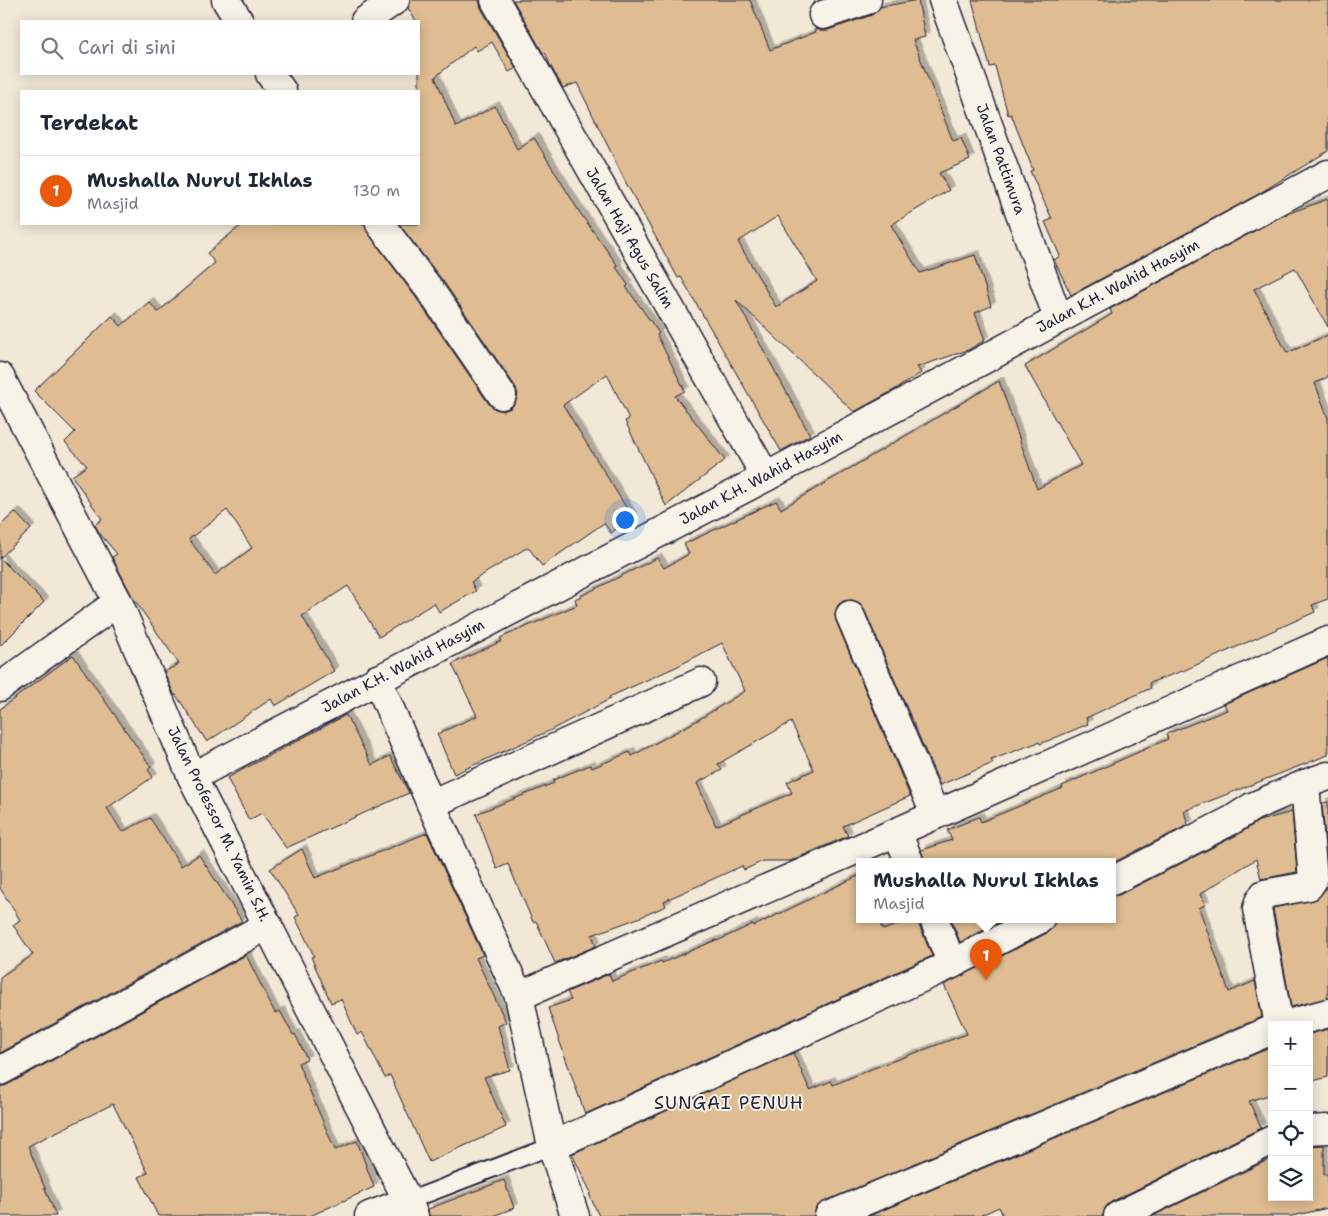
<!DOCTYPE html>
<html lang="id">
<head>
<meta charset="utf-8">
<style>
	body { margin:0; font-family:"Shantell Sans",sans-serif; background:#f6f6f7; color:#1f2937 }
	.controls { position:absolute; right:15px; bottom:15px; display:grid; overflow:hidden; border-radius:0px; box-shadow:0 2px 12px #0003 }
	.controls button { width:45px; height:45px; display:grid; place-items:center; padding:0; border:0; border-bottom:1px solid #e0e1e3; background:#fff; color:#1f2937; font:25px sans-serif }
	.you { position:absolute; left:624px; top:519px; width:18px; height:18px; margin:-12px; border:4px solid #fff; border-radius:50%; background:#1a73e8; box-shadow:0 0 0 8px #1a73e833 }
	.badge { display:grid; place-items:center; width:32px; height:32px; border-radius:50%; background:#ea580c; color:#fff; font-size:16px; font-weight:700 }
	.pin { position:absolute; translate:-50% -41px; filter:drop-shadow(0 1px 2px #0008) }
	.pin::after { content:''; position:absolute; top:26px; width:18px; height:15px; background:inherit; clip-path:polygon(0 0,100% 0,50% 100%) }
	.popup { position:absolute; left:856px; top:858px; width:260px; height:65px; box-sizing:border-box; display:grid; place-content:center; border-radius:0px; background:#fff; filter:drop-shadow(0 1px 4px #0005); font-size:16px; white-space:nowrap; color:#747a83 }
	.popup b { font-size:19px; color:#1f2937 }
	.popup::after { content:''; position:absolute; left:50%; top:100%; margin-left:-10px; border:10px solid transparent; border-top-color:#fff }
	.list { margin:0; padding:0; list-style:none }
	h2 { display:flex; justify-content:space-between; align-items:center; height:65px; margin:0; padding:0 20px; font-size:21px }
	h2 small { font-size:16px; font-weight:400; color:#747a83 }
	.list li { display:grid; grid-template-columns:32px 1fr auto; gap:15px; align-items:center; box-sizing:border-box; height:70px; padding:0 20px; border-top:1px solid #e0e1e3 }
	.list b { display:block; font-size:19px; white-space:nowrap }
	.list p { margin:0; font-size:16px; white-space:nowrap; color:#747a83 }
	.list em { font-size:16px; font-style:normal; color:#747a83 }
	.icon { flex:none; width:28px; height:28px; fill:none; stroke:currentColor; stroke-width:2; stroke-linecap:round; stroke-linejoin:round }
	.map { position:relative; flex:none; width:1328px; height:1216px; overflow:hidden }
	.search { position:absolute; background:#fff; box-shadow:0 2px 12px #0003; left:20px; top:20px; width:400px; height:55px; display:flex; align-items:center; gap:12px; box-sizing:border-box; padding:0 18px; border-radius:0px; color:#747a83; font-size:19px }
	.panel { position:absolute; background:#fff; box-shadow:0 2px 12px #0003; left:20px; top:90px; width:400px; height:135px; border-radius:0px }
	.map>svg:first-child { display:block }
	.building { fill:#dfbc91; stroke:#22223b; fill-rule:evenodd; filter:url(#shadow) }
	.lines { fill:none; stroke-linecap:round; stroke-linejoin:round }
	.lane-casing { stroke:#22223b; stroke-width:20 }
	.street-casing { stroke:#22223b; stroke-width:31 }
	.secondary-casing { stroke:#22223b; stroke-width:31 }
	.lane { stroke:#f7f3e8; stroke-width:16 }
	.street { stroke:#f7f3e8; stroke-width:28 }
	.secondary { stroke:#f7f3e8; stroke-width:28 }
	.labels { text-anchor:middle; stroke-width:4; stroke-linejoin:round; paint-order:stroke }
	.street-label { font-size:15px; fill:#22223b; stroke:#f7f3e8 }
	.quarter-label { font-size:18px; letter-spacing:1px; fill:#22223b; stroke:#f7f3e8 }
</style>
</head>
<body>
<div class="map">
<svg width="1328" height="1216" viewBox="0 0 1328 1216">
	<defs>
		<filter id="shadow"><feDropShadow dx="4.5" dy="-4.5" stdDeviation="0" flood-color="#0004"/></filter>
	</defs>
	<rect width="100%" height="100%" fill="#f2e8d7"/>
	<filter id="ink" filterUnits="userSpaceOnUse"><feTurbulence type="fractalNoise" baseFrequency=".02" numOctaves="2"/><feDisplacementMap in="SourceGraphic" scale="10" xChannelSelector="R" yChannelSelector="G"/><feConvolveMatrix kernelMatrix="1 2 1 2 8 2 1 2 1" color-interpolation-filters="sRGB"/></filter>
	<g filter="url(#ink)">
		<g class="building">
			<path d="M410,0H479L481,8L516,68L509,72L492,42L477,51L474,46L435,77L456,127L495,106L517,149L534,138L580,213L618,266L616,267L628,285L626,287L659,333L657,335L685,391L675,396L725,460L666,506L625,421L629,419L607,374L563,405L632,517L611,533L604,523L542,566L528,547L471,582L476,591L439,612L434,603L379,637L348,586L302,616L334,671L275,706L271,699L207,742L176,695L175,696L164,672L179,664L133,598L112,557L117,554L100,534L95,525L102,519L72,476L87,466L65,442L75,432L34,391L112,316L121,326L149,302L158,312L215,263L207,253L243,224H365L368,233L417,299L489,404L495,409L503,411L511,408L516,401L518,394L515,386L443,281L399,224H419V21H416L408,8ZM227,510L252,548L215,575L189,539Z"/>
			<path d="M513,0H750L770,50L816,32L815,28L820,30H828L872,15L880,7L918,0L925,37L913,40L953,141L961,138L970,160L939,173L949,190L891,225L920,273L975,255L991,306L975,313L985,340L968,350L917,367L921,373L894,390L854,412L736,300L810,435L781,451L681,277L678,278L625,181L577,83L563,88L550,65L545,52L543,53ZM778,216L817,281L776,307L738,242Z"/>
			<path d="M972,0H1328V151L1257,195L1071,295L1054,260L1060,256L1045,222L1052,219L1030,171L1033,170L1011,114L1008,115L995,66L990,67Z"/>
			<path d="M1328,199V327L1295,268L1254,289L1287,353L1328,335V377L1315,383L1328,418V599L1312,605L1315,612L1185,670L1149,683L1151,688L1086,718L1088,724L1040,744L1039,742L991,760L993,763L940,785L864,609L860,603L852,600L843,601L838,605L835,613L836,621L910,796L843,826L848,836L790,861H763L744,870L742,866L664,901L666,906L641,917L592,935L596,946L555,963L536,921L533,922L508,864L497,869L476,814L554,783L553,780L590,765L592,768L630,752L632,756L698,720L745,691L722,643L676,667L609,697L610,699L551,730L454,774L437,734L477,716L452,664L502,641L500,638L577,605L575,599L657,558L664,568L689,554L684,544L776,501L781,509L999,381L1037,489L1081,465L1025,366L1112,314L1110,309L1284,215ZM791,722L814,770L787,782L792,793L716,826L697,783L722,770L718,764Z"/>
			<path d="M15,512L31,529L0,558L44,602L0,646V526Z"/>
			<path d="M73,655L151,767L148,770L153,777L107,808L122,832L150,818L181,866L199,855L242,921L0,1053V977L33,955L13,925L20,920L0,888V709Z"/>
			<path d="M1328,658V755L1184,811L1188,825L1112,863V861H924L921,850L952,840L947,830L979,817L981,822L1063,788L1062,786L1168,739L1166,734L1227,710L1224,704Z"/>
			<path d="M346,715L372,765L390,756L409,793L286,848L262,813L249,820L227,778Z"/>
			<path d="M1328,802V872L1322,803Z"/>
			<path d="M1292,812L1297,872L1261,879L1256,859L1200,894L1205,905L1199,908L1229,992L1255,981L1262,1017L823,1202L816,1207L814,1216H599L589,1194L591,1193L572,1154L793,1053L810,1090L831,1081L833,1085L874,1068L967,1034L944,985L1047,933L1053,927L1055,919H1112V896L1119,895L1239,834L1259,821Z"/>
			<path d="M427,833L483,955L476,958L506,1022L498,1026L510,1070L484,1077L506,1127L429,1162L390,1075L385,1078L362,1032L357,1035L341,999L331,1003L311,957L314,956L295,917L299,915L270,869L302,849L315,878Z"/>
			<path d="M860,875V919H878L883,930L913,919H919V925L932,956L585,1114L548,1008L571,1000L567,992L609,974L612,981L661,961L662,963L716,940L717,941L753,924L754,926Z"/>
			<path d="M1328,881V998L1291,1007L1273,908L1317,899L1326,889Z"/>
			<path d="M951,919H1006L960,942Z"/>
			<path d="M246,955L275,1013L280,1011L293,1035L295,1034L307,1059L298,1063L335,1150L357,1141L374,1187L310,1216H158L139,1177L148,1173L113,1104L28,1146L56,1216H0V1087L7,1085Z"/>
			<path d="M1328,1029V1077L1309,1082V1034Z"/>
			<path d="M1272,1047V1094L1249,1101L1261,1128L1111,1202L1105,1208L1103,1216H1003L999,1207L979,1216H869Z"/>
			<path d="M1324,1145V1175L1328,1174V1208L1292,1216H1153L1272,1158V1197H1309V1146Z"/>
			<path d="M504,1180L514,1208L493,1216H429L428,1209Z"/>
		</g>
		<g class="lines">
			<defs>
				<path id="lane" d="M408,1201L552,1146"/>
				<g id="street">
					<path d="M226,0L239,21"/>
					<path d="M495,0L766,477"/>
					<path d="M943,0L1058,318"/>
					<path d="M823,15L867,0"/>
					<path d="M365,21L395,0"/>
					<path d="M270,74L282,91"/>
					<path d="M380,224L430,290L502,395"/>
					<path d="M850,615L935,814"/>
					<path d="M0,687L118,602"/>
					<path d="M431,804L701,682"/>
					<path d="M897,832L909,861"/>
					<path d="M1112,881L1232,820L1252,807L1305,784L1328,776"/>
					<path d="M934,919L952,964"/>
					<path d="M1279,1025L1257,909L1259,902L1264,894L1309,886L1313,880L1305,784"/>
					<path d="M1285,1025L1328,1013"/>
					<path d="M0,1071L268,925"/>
					<path d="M1309,1130L1328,1129"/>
					<path d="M552,1146L952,964L1040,919"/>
					<path d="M369,1216L408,1201"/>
					<path d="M829,1216L1272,1030"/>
					<path d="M1118,1216L1272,1140"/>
				</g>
				<g id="secondary">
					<path d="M0,377L118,602L192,777L408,1201L414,1216"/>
					<path d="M377,679L431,804L519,996L552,1146L575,1216"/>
					<path d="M192,777L766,477L1328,174"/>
					<path d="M519,996L897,832L1328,641"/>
				</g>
			</defs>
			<use href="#lane" class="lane-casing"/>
			<use href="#street" class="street-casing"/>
			<use href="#secondary" class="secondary-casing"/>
			<use href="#lane" class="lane"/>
			<use href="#street" class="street"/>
			<use href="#secondary" class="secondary"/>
		</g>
	</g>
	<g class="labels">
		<g class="street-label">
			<text transform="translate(1001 159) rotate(70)" y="5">Jalan Pattimura</text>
			<text transform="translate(630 238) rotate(60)" y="5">Jalan Haji Agus Salim</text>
			<text transform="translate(1118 286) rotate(-28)" y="5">Jalan K.H. Wahid Hasyim</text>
			<text transform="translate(761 478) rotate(-28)" y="5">Jalan K.H. Wahid Hasyim</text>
			<text transform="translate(403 666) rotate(-28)" y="5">Jalan K.H. Wahid Hasyim</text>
			<text transform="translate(219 824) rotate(64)" y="5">Jalan Professor M. Yamin S.H.</text>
		</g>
		<g class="quarter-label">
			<text x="729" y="1109">SUNGAI PENUH</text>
		</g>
	</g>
</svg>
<div class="controls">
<button>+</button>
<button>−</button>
<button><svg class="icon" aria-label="locate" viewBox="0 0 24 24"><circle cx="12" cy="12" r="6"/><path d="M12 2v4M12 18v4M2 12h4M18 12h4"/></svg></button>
<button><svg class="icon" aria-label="layers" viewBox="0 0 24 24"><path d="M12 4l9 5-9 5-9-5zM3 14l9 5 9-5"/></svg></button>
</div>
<div class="you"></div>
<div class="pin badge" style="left:986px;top:980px">1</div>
<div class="popup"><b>Mushalla Nurul Ikhlas</b>Masjid</div>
<div class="search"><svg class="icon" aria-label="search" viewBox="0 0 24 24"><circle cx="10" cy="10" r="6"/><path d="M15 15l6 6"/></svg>Cari di sini</div>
<section class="panel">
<h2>Terdekat<small></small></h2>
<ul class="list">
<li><span class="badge">1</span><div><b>Mushalla Nurul Ikhlas</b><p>Masjid</p></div><em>130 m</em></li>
</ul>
</section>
</div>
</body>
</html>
